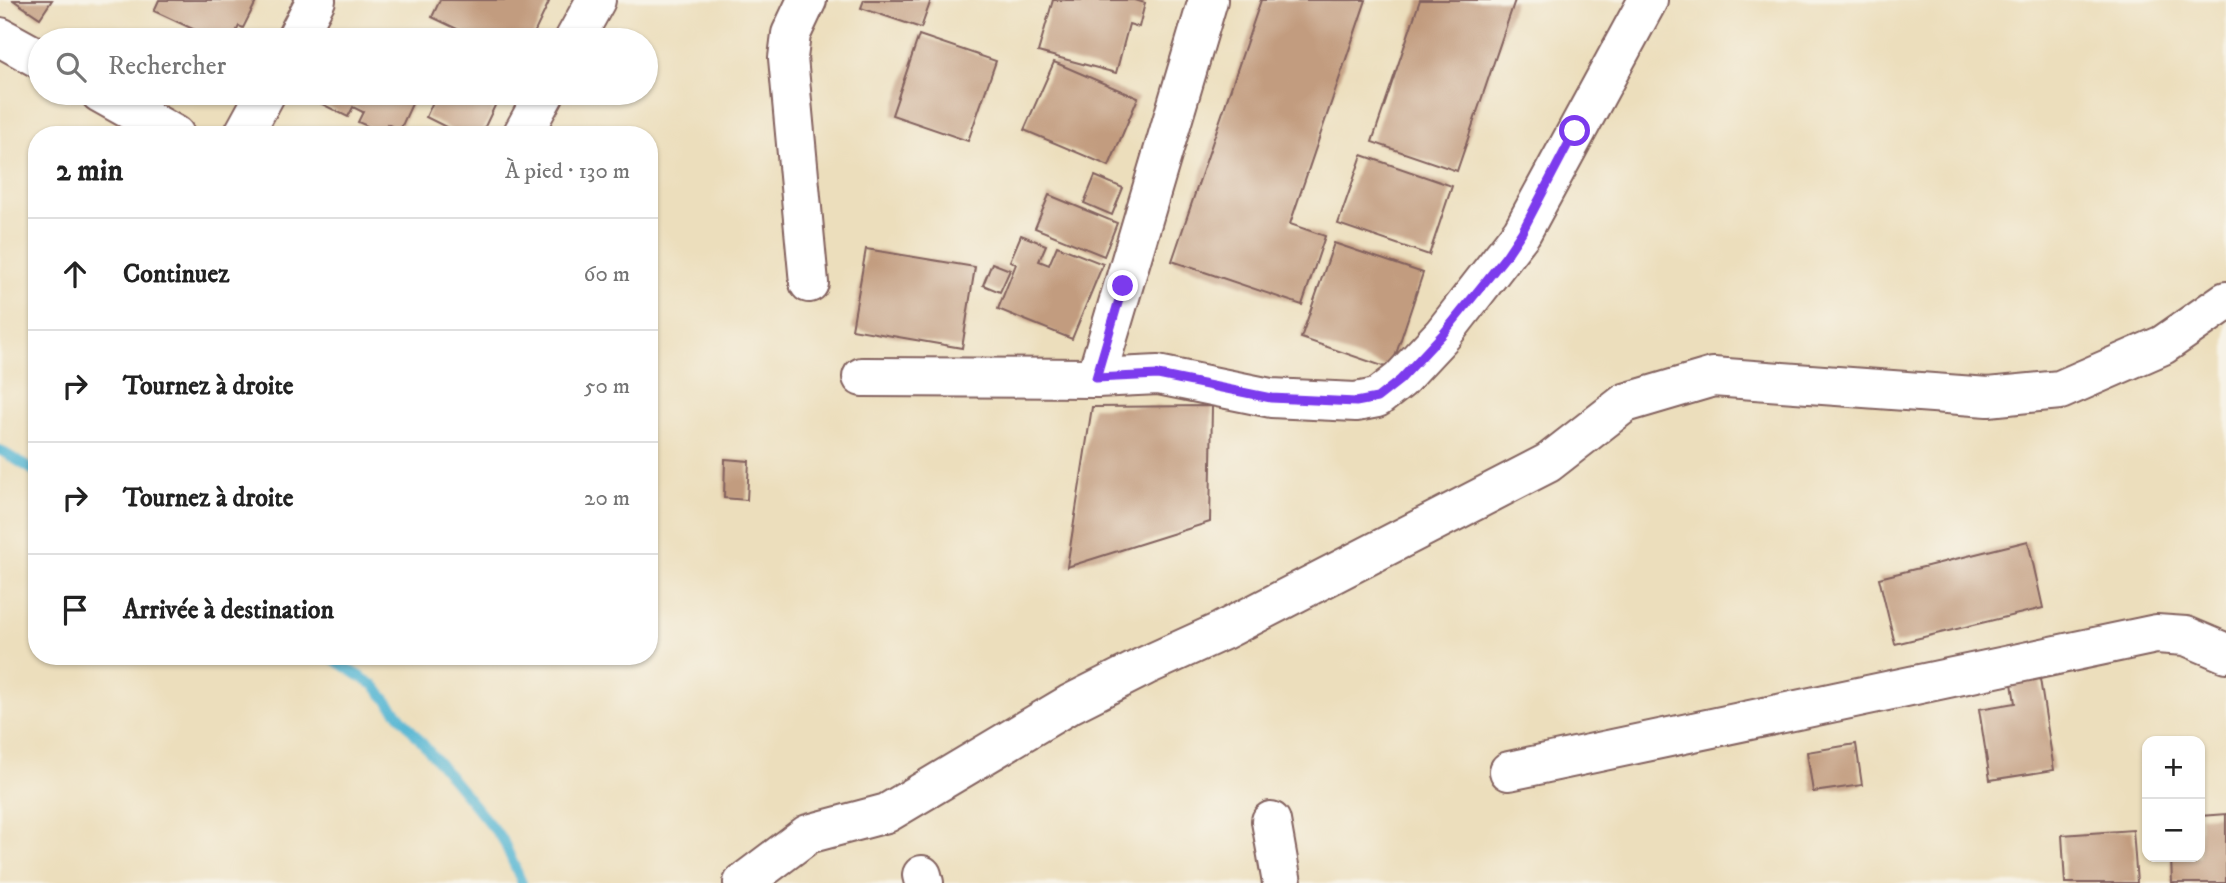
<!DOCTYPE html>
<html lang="fr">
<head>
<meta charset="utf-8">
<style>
	body { margin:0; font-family:"IM FELL DW Pica",serif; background:#f2f2f2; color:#222 }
	.controls { position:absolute; right:21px; bottom:21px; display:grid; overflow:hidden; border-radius:14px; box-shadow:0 2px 5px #0004 }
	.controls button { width:63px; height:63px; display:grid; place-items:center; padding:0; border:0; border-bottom:2px solid #e0e0e0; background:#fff; color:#222; font:35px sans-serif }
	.stop { position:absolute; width:21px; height:21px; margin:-16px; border:5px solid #7c3aed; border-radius:50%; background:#fff }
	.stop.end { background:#7c3aed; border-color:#fff; box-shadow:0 2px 7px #0008 }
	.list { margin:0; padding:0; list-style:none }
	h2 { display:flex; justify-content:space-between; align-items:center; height:91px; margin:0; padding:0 28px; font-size:30px }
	h2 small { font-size:23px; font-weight:400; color:#767676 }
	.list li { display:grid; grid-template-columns:46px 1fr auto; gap:21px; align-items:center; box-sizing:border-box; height:112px; padding:0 28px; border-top:2px solid #e0e0e0 }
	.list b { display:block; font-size:26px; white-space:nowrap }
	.list em { font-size:23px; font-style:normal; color:#767676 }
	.icon { flex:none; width:38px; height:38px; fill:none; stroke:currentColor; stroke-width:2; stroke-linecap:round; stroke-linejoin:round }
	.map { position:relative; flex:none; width:2226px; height:883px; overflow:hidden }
	.search { position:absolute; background:#fff; box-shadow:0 2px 5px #0004; left:28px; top:28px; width:630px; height:77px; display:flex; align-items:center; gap:18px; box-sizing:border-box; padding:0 24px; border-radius:38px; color:#767676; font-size:26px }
	.panel { position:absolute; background:#fff; box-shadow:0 2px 5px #0004; left:28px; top:126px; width:630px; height:539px; border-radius:28px }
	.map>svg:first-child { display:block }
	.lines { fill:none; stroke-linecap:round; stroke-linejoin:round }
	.stream { stroke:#54b6d3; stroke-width:10 }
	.building { fill:#c29c7f }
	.street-casing { stroke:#83625e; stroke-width:42 }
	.street { stroke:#fff; stroke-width:38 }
	.route { stroke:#7c3aed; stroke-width:9 }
</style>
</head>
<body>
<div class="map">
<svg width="2226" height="883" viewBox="0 0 2226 883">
	<rect width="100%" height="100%" fill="#f7f3e8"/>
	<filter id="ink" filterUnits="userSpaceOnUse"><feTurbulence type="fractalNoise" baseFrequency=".0143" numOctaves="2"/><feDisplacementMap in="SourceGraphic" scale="14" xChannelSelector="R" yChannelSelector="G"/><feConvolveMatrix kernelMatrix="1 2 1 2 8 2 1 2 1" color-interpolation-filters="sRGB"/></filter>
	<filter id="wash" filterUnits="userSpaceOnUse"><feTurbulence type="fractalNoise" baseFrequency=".00686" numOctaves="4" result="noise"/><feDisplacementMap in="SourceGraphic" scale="28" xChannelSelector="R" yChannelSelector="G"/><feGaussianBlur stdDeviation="1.57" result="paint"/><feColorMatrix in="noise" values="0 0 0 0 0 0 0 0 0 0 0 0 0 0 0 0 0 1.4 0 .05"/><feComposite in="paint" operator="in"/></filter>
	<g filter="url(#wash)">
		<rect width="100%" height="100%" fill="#ecdebc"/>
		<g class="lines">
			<g class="stream">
				<path d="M0,450L37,473"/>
				<path d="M328,656L375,686L503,840L522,883"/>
			</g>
		</g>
		<g id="blocks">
			<g class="building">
				<path d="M13,0H52L40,18Z"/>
				<path d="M159,0H257L243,28L239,26L232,40H204L206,35L154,11Z"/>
				<path d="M440,0H544L549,2L531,40L517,38L516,40H480L432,17Z"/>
				<path d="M864,0H931L921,28L861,8Z"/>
				<path d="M1053,0H1135L1145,3L1139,27L1129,24L1116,73L1038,52Z"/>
				<path d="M1261,0H1366L1290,224L1325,236L1302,305L1172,261Z"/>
				<path d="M1420,0H1515L1457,171L1372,142Z"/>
				<path d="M919,35L996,61L968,141L892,115Z"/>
				<path d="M1054,62L1138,98L1109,166L1024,130Z"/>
				<path d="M320,93H417L400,130L387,124L383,133L358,122L363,112L353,107L348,117L316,101Z"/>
				<path d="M437,93H501L481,135H462L426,117Z"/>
				<path d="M1362,155L1452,186L1429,255L1338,224Z"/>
				<path d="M1095,176L1123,188L1112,215L1084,203Z"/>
				<path d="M1049,195L1117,223L1104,256L1035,228Z"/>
				<path d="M1021,235L1046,245L1039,261L1049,265L1057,246L1103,264L1072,339L998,309L1016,264L1010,261Z"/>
				<path d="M1334,243L1423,273L1391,369L1301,338Z"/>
				<path d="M866,249L975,267L962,348L852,329Z"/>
				<path d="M992,263L1010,270L1000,292L983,285Z"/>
				<path d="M1212,406L1210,522L1067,567L1092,407Z"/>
				<path d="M725,459L749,461L747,500L724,498Z"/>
				<path d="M2028,541L2043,608L1895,644L1879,578Z"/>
				<path d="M2038,666L2054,770L1990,780L1979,709L2015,703L2010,670Z"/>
				<path d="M1856,744L1862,785L1813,792L1807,752Z"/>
				<path d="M2226,814V883H2172L2171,857H2200V816Z"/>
				<path d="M2133,830L2137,883H2065L2062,835Z"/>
			</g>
		</g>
	</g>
	<g filter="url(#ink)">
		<use href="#blocks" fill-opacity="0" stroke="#83625e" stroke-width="2"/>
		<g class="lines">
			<defs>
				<g id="street">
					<path d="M807,0L791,34L788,58L809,283"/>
					<path d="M0,37L40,59"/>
					<path d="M295,40L316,0"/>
					<path d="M574,40L596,0"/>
					<path d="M100,93L175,135"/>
					<path d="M243,135L266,93"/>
					<path d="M522,135L545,93"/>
					<path d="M862,377L1096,378L1158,375L1271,398L1356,402L1377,398L1400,380L1443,334L1522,232L1648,0"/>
					<path d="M1096,378L1208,0"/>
					<path d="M1509,771L2156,634L2186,636L2226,653"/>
					<path d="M1271,821L1282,883"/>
					<path d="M922,875L924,883"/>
					<path d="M743,883L808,834L887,813L1070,704L1145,666L1222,631L1548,463L1625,403L1713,377L1988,397L2060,390L2163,345L2226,301"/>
				</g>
			</defs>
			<use href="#street" class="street-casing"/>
			<use href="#street" class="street"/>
		</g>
	</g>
	<g class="lines" filter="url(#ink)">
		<path class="route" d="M1123,286L1096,378L1158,375L1271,398L1356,402L1377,398L1400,380L1443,334L1506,256L1522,232L1575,131"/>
	</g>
</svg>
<div class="controls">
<button>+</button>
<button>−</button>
</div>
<div class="stop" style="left:1575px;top:131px"></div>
<div class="stop end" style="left:1123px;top:286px"></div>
<div class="search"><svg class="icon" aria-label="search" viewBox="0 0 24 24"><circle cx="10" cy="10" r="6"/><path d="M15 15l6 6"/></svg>Rechercher</div>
<section class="panel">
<h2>2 min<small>À pied · 130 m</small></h2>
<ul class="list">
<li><svg class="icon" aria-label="ahead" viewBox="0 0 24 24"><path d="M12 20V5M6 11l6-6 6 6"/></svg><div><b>Continuez</b></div><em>60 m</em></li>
<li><svg class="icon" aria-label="right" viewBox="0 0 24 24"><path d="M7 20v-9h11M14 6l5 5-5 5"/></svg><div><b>Tournez à droite</b></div><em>50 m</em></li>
<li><svg class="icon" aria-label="right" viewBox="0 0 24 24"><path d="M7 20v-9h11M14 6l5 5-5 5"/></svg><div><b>Tournez à droite</b></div><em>20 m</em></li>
<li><svg class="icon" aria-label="arrive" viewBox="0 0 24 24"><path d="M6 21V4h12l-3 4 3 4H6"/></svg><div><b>Arrivée à destination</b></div></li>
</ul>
</section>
</div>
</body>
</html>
